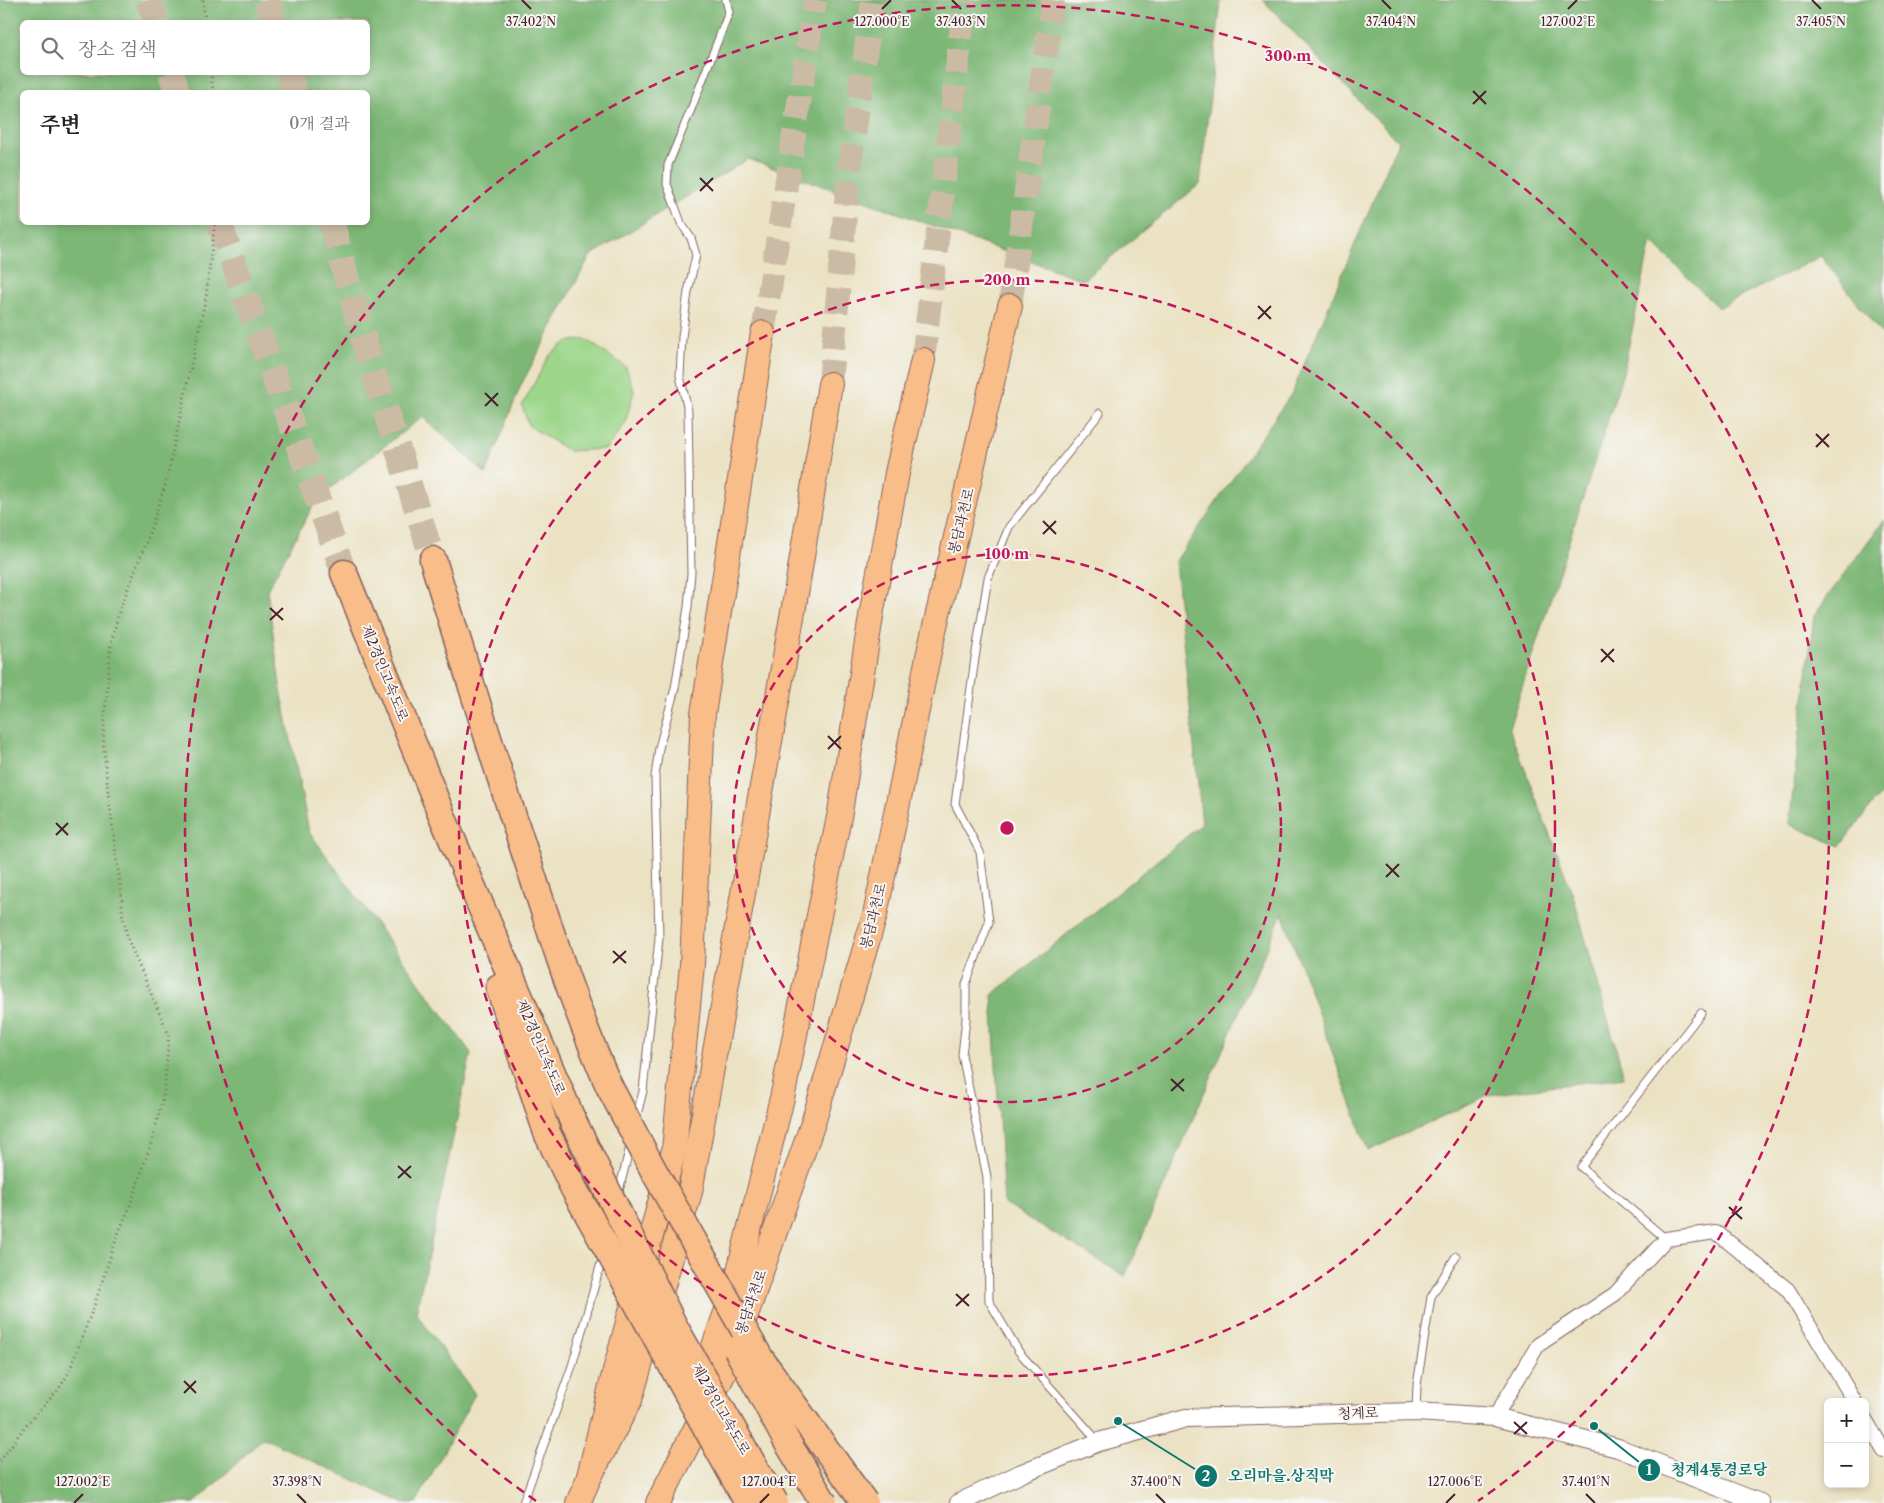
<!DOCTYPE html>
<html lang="ko">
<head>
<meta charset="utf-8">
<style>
	body { margin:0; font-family:"Libre Caslon Text","Noto Serif KR",serif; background:#f6f6f6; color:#222 }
	.controls { position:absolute; right:15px; bottom:15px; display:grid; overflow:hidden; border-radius:8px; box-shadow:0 2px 8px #0003 }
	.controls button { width:45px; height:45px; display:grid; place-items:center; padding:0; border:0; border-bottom:1px solid #e0e0e0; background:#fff; color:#222; font:25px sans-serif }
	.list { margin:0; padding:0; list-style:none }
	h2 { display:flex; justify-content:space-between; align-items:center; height:65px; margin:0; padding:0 20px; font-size:21px }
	h2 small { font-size:16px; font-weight:400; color:#767676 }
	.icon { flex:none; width:28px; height:28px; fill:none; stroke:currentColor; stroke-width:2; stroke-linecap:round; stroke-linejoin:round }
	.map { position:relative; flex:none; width:1884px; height:1503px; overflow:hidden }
	.search { position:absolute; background:#fff; box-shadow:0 2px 8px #0003; left:20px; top:20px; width:350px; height:55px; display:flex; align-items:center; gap:12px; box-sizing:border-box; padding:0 18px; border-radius:8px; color:#767676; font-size:19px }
	.panel { position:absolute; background:#fff; box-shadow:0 2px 8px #0003; left:20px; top:90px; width:350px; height:135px; border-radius:8px }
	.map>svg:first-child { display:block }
	.green { fill:#9cd68a; stroke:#737a5a }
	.forest { fill:#7db776; stroke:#646b50; fill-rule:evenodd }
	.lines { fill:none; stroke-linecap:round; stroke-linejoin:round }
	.trunk-tunnel { stroke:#cbbba5; stroke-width:24; stroke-dasharray:24 12; stroke-linecap:butt }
	.motorway-tunnel { stroke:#cbbba5; stroke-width:26; stroke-dasharray:26 13; stroke-linecap:butt }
	.service-casing { stroke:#826360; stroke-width:9 }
	.minor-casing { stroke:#826360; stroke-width:16 }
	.tertiary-casing { stroke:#826360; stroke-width:20 }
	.trunk-casing { stroke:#826360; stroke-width:26 }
	.motorway-casing { stroke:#826360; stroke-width:29 }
	.path { stroke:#826360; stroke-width:3; stroke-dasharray:1 4; stroke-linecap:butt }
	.service { stroke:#fff; stroke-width:7 }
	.minor { stroke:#fff; stroke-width:14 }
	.tertiary { stroke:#fff; stroke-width:18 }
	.trunk { stroke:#f8bd89; stroke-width:24 }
	.motorway { stroke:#f8bd89; stroke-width:26 }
	.motorway-bridge-casing { stroke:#826360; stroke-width:29; stroke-linecap:butt }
	.motorway-bridge { stroke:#f8bd89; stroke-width:26 }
	.ticks { fill:none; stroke:#4a1f2b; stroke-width:2 }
	.ring { fill:none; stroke:#c2185b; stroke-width:2.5; stroke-dasharray:9 6 }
	.labels { text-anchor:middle; stroke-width:4; stroke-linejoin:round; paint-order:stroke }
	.street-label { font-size:14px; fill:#4a1f2b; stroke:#f6f6f2 }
	.ticks-label { font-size:12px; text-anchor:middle; fill:#4a1f2b; stroke:#f6f6f2; stroke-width:4; stroke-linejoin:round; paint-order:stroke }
	.centre { fill:#c2185b; stroke:#f6f6f2; stroke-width:2.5 }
	.ring-label { font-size:15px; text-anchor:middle; font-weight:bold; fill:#c2185b; stroke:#f6f6f2; stroke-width:4; stroke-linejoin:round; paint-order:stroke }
	.leader { fill:none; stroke:#0f766e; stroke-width:2 }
	.callout-dot { fill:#0f766e; stroke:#f6f6f2; stroke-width:2 }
	.mark-label { font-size:15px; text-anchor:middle; font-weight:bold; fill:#fff }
	.callout-label { font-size:15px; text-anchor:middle; font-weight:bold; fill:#0f766e; stroke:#f6f6f2; stroke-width:4; stroke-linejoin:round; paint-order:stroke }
</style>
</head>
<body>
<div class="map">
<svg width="1884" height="1503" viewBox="0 0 1884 1503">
	<rect width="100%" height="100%" fill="#f6f6f2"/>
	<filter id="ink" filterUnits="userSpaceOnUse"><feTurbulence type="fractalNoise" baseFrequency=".02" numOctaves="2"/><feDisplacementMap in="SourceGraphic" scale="10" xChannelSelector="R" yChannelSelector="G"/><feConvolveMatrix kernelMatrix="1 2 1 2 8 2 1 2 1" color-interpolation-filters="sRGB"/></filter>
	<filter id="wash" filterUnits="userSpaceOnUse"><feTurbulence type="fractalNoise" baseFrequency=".0096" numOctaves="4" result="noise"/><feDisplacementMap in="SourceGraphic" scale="20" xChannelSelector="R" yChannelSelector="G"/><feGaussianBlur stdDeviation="1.12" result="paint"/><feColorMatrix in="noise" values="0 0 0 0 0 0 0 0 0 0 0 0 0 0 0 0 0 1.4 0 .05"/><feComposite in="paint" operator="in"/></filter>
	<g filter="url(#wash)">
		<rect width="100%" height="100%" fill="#ebe2c3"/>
		<path class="green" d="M585,339L626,367L634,391L625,424L606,449L569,451L529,426L522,406L549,356L566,342Z"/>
		<g class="forest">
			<path d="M0,0H1221L1200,184L1083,280L748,159L590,256L521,385L486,474L422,417L317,499L267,590L280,685L309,832L471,1053L416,1313L475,1394L416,1503H403L263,1438L195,1503H0ZM22,22H368V72H22ZM22,92H368V222H22Z"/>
			<path d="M1263,0H1884V337L1821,256L1718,308L1651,241L1623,373L1509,728L1573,895L1624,1077L1488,1095L1368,1151L1282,913L1125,1276L1004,1204L992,995L1202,824L1175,562L1292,393L1398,142Z"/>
			<path d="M1884,520V790L1840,846L1789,824L1814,615Z"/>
		</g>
	</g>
	<g filter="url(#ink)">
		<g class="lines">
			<g class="trunk-tunnel">
				<path d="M1010,306L1053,0"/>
				<path d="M763,333L815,0"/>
				<path d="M923,360L965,0"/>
				<path d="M830,384L849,169L873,0"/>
			</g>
			<g class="motorway-tunnel">
				<path d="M149,0L156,22"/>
				<path d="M267,0L274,22"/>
				<path d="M171,72L177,92"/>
				<path d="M289,72L294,92"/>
				<path d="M219,222L344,573"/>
				<path d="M331,222L369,358L433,560"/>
			</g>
			<defs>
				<g id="service">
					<path d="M636,1119L643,1091L659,938L655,777L659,748L675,688L688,607L691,573L688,411L680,376L682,337L688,292L696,255L691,238L681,223L667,184L668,165L690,112L729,12L726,0"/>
					<path d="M618,1195L631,1142"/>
					<path d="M1666,1239L1581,1167L1701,1013"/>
					<path d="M1416,1411L1417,1385L1431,1297L1456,1256"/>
					<path d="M1098,1441L1019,1352L989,1301L987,1177L962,1055L966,1019V984L989,922L980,852L955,804L975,658L988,578L1009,527L1100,413"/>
					<path d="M523,1503L572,1366L603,1256"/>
				</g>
				<g id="minor">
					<path d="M1495,1417L1538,1345L1615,1294L1666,1239L1716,1232L1788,1290L1855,1402"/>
					<path d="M1865,1419L1884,1451"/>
				</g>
				<path id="tertiary" d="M959,1503L1022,1473L1099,1442L1186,1418L1416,1412L1495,1417L1618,1448L1760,1503"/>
				<g id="trunk">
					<path d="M698,1391L735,1287L783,1094L840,812L872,610L897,473L923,360"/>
					<path d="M588,1480L612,1382L674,1150L692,965L703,714L763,333"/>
					<path d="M578,1503L588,1480L630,1400L690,1192L794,606L830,384"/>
					<path d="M658,1503L730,1361L814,1120L875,915L929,652L1010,306"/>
				</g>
				<g id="motorway">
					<path d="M433,560C465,665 497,770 532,874C555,945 578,1017 609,1086"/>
					<path d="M344,573L443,818L572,1119"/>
					<path d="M499,987L547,1133"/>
				</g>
			</defs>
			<use href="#service" class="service-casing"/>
			<use href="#minor" class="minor-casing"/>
			<use href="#tertiary" class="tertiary-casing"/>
			<use href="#trunk" class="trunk-casing"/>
			<use href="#motorway" class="motorway-casing"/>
			<g class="path">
				<path d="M203,0L205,22"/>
				<path d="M211,72L213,92"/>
				<path d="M0,1461L26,1425L59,1389L69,1372L94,1306L119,1231L129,1209L153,1138L164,1093L169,1035L128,940L122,912V899L108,792L103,738L111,643L120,609L147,540L166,482L206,297L215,222"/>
			</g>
			<use href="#service" class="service"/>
			<use href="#minor" class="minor"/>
			<use href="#tertiary" class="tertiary"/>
			<use href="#trunk" class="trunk"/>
			<use href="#motorway" class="motorway"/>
			<defs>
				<g id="motorway-bridge">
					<path d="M609,1086L655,1173L760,1358L865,1503"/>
					<path d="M572,1119L674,1326L775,1503"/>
					<path d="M547,1133L574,1189L748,1503"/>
					<path d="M737,1349L786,1440L824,1503"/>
				</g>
			</defs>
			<use href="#motorway-bridge" class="motorway-bridge-casing"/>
			<use href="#motorway-bridge" class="motorway-bridge"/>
		</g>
	</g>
	<path class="ticks" d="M522,0L531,9M952,0L961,9M1382,0L1391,9M1812,0L1821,9M882,9L891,0M1568,9L1577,0M1473,91L1486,104M1473,104L1486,91M700,178L713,191M700,191L713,178M1258,306L1271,319M1258,319L1271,306M485,393L498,406M485,406L498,393M1816,434L1829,447M1816,447L1829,434M1043,521L1056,534M1043,534L1056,521M270,608L283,620M270,620L283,608M1601,649L1614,662M1601,662L1614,649M828,736L841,749M828,749L841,736M56,823L68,835M56,835L68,823M1386,864L1399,877M1386,877L1399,864M613,951L626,963M613,963L626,951M1171,1079L1184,1091M1171,1091L1184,1079M398,1166L411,1178M398,1178L411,1166M1729,1207L1742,1219M1729,1219L1742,1207M956,1294L969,1306M956,1306L969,1294M184,1381L196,1393M184,1393L196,1381M1514,1422L1527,1434M1514,1434L1527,1422M297,1494L306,1503M1156,1494L1165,1503M1586,1494L1595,1503M74,1503L83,1494M760,1503L769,1494M1446,1503L1455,1494"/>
	<g class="ring">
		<circle cx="1007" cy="828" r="274"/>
		<circle cx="1007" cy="828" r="548"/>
		<path d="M536 1501A822 822 0 1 1 1478 1501"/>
	</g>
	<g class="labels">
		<g class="street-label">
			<text transform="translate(961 521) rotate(-76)" y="5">봉담과천로</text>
			<text transform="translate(385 673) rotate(68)" y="5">제2경인고속도로</text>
			<text transform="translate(873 916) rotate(-76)" y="5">봉담과천로</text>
			<text transform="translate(541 1047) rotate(67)" y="5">제2경인고속도로</text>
			<text transform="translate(751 1302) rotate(-71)" y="5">봉담과천로</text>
			<text transform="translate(721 1409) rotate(60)" y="5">제2경인고속도로</text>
			<text transform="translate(1358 1413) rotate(-2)" y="5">청계로</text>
		</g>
	</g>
	<g class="ticks-label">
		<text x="531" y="26">37.402°N</text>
		<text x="882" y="26">127.000°E</text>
		<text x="961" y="26">37.403°N</text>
		<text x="1391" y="26">37.404°N</text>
		<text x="1568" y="26">127.002°E</text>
		<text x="1821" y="26">37.405°N</text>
		<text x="83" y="1486">127.002°E</text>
		<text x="297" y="1486">37.398°N</text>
		<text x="769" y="1486">127.004°E</text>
		<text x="1156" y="1486">37.400°N</text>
		<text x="1455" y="1486">127.006°E</text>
		<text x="1586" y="1486">37.401°N</text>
	</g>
	<circle cx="1007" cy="828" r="8" class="centre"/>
	<g class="ring-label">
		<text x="1288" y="61">300 m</text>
		<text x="1007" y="285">200 m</text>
		<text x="1007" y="559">100 m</text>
	</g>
	<path class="leader" d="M1594 1426L1649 1470M1118 1421L1206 1476"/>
	<g class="callout-dot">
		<circle cx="1594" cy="1426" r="5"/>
		<circle cx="1118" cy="1421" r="5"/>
		<circle cx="1649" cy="1470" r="12"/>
		<circle cx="1206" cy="1476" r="12"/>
	</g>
	<g class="mark-label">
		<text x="1649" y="1475">1</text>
		<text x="1206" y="1481">2</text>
	</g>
	<g class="callout-label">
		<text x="1719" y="1475">청계4통경로당</text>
		<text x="1281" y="1481">오리마을.상직막</text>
	</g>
</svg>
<div class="controls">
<button>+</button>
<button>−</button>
</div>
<div class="search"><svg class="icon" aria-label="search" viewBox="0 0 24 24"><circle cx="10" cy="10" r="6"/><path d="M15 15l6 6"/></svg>장소 검색</div>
<section class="panel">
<h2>주변<small>0개 결과</small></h2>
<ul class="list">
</ul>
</section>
</div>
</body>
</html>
